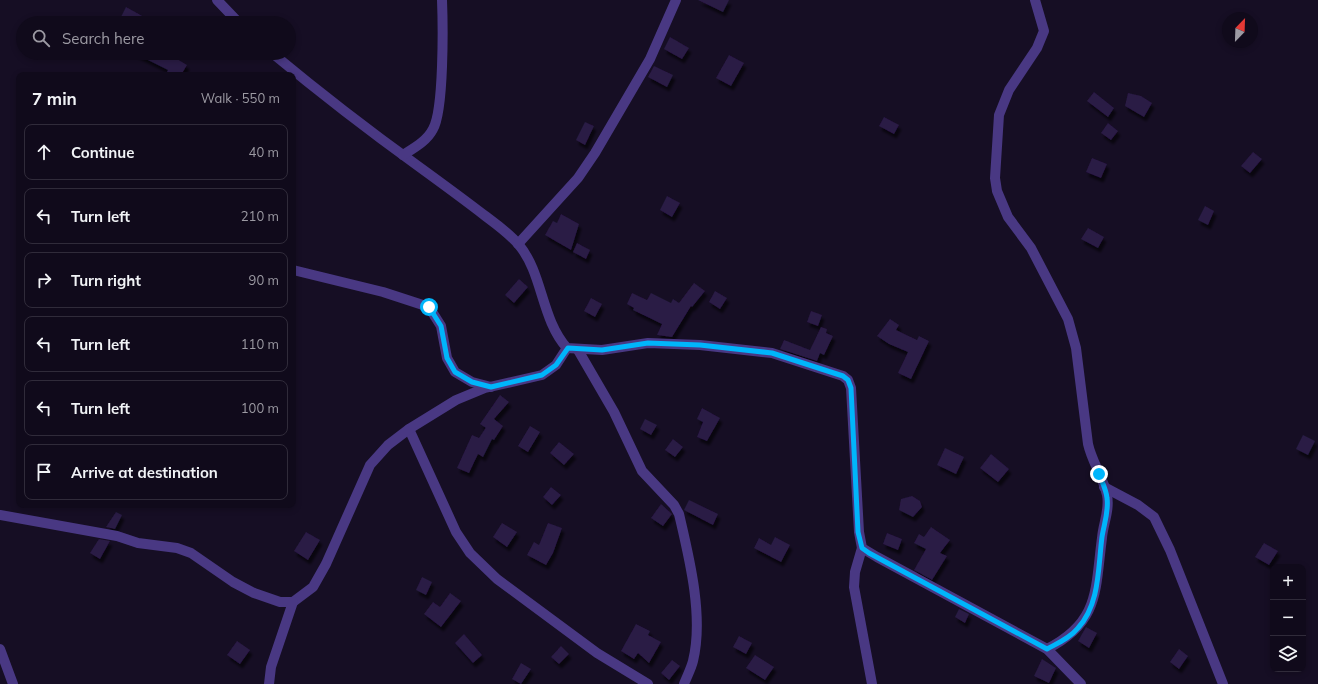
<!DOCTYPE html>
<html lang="en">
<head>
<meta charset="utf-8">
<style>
	body { margin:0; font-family:Mulish,sans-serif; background:#191324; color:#f1f3f6 }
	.controls { position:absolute; right:12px; bottom:12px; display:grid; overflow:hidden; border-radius:8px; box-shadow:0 2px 6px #0003 }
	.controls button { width:36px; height:36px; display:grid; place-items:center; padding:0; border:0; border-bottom:1px solid #302b3a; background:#100a1b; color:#f1f3f6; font:20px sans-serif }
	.compass { position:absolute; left:1222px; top:12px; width:36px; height:36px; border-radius:50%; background:#100a1b; box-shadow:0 2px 6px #0003; rotate:23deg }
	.stop { position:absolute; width:12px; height:12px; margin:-9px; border:3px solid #00b5fb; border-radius:50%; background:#fff }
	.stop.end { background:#00b5fb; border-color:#fff; box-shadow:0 1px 4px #0008 }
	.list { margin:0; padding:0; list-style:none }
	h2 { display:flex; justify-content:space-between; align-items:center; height:52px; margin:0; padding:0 16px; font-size:17px }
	h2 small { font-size:13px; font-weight:400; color:#9c9aa3 }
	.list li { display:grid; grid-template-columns:26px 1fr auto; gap:12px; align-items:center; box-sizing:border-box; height:56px; margin:0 8px 8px; padding:0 8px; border:1px solid #302b3a; border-radius:8px }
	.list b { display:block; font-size:15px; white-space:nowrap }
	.list em { font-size:13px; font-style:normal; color:#9c9aa3 }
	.icon { flex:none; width:22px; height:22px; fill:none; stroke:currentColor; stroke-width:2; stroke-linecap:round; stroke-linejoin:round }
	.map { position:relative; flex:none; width:1318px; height:684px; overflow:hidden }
	.search { position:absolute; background:#100a1b; box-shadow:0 2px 6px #0003; left:16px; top:16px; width:280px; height:44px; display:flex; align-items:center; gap:10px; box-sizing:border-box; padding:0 14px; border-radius:22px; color:#9c9aa3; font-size:15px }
	.panel { position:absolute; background:#100a1b; box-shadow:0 2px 6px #0003; left:16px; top:72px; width:280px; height:436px; border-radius:8px }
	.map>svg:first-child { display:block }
	.building { fill:#2a1a45; filter:url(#shadow) }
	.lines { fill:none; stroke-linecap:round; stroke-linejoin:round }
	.minor { stroke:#493883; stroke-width:10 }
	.route { stroke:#00b5fb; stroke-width:5 }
</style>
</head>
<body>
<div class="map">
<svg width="1318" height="684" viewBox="0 0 1318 684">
	<defs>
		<filter id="shadow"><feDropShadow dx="2.5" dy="4.5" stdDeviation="1" flood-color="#0009"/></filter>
	</defs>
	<rect width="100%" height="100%" fill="#160e24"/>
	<g class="building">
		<path d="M698,0H729L723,12Z"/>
		<path d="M126,7L155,23H118Z"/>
		<path d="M670,37L689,48L682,59L664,49Z"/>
		<path d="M134,53H167L187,65L181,75H173L167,72L168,70Z"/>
		<path d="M729,55L744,63L731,86L716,78Z"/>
		<path d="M654,66L673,75L667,87L648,77Z"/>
		<path d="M1094,92L1114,108L1108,117L1087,101Z"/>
		<path d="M1128,93L1141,96L1152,103L1144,117L1125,106Z"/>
		<path d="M884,117L899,125L894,134L879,126Z"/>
		<path d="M585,122L594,126L585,145L576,140Z"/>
		<path d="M1108,123L1118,131L1111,140L1101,133Z"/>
		<path d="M1253,152L1262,159L1250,173L1241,166Z"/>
		<path d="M1092,158L1107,164L1101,178L1086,172Z"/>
		<path d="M667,196L680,203L672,217L660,210Z"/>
		<path d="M1205,206L1214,211L1208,225L1198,220Z"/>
		<path d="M561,214L579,224L571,250L545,235L553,221L557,223Z"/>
		<path d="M1088,228L1104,237L1098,248L1081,239Z"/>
		<path d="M577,243L590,250L586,259L573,252Z"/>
		<path d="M519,279L528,287L514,303L505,295Z"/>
		<path d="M694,283L705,291L692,307L691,306L672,337L657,335L662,324L633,310L634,308L627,304L632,293L647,300L651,293L671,303L673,299L679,303Z"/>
		<path d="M715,291L727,298L720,309L709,302Z"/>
		<path d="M591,298L602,304L595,317L584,311Z"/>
		<path d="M811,311L822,315L818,326L807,322Z"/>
		<path d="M890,319L899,325L896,330L917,340L919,336L929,341L911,379L898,373L908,352L889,344L877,336Z"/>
		<path d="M821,327L827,329L826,333L833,336L824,355L820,353L817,361L780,349L784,340L810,350Z"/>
		<path d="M500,395L509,402L494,419L503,426L494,440L492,439L483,457L478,454L469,473L457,468L472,435L479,438L487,426L486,428L480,424Z"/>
		<path d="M702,408L720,418L707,441L697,437L703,422L697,419Z"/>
		<path d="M645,419L657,425L651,435L640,429Z"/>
		<path d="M530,426L540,432L528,452L518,446Z"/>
		<path d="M1303,435L1315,441L1308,455L1296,449Z"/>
		<path d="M673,439L683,447L675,457L665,450Z"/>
		<path d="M559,442L574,454L564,465L550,453Z"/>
		<path d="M945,448L964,457L956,474L937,465Z"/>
		<path d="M991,454L1009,469L998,482L980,468Z"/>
		<path d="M551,487L561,495L552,505L543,497Z"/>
		<path d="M912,496L920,501L922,507L913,517L899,510L901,499Z"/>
		<path d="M689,500L718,514L713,525L684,510Z"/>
		<path d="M661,504L672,514L663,526L651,518Z"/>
		<path d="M116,512L122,515L115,529L106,527Z"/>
		<path d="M502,523L517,532L507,547L493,537Z"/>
		<path d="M548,523L562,528L553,553L546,565L527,555L534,542L539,545Z"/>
		<path d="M931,527L950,540L940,553L947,556L932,580L914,570L926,549L914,543L919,534L924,537Z"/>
		<path d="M306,532L320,540L308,560L294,551Z"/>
		<path d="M887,533L902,539L898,550L883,544Z"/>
		<path d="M775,537L790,545L781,562L754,548L759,538L771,545Z"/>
		<path d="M99,539L110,541L100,559L90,553Z"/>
		<path d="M1264,543L1278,551L1269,565L1255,557Z"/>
		<path d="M422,577L432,582L426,595L416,590Z"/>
		<path d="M450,593L461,601L441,627L424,614L433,602L440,607Z"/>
		<path d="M959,609L969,614L965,623L955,617Z"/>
		<path d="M636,624L650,631L648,635L661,642L649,663L638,653L634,659L621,651Z"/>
		<path d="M1086,627L1097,633L1089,648L1078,641Z"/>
		<path d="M464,634L482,655L473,663L455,643Z"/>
		<path d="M739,636L752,643L746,654L733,647Z"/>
		<path d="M237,641L250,650L240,664L227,655Z"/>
		<path d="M561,646L569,654L559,664L551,657Z"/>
		<path d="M1179,649L1188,656L1179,669L1170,662Z"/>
		<path d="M755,655L774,667L765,680L746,668Z"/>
		<path d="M1042,659L1056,668L1049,683L1034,676Z"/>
		<path d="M672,660L680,666L669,680L661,673Z"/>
		<path d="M521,663L531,669L521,684L512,679Z"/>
	</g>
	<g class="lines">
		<g class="minor">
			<path d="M217,0L239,23"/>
			<path d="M1035,0L1044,31L1037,48L1009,90L999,115L995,178L997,191L1008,217L1031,248L1068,319L1076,348L1088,444C1092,462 1103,477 1107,495C1110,510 1103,524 1102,538C1095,590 1100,622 1047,649"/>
			<path d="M272,53C319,92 368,130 418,166C440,182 462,198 484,215C496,224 509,233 519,245C543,274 541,319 567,348L602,350L648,343L700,345L772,353L843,376L848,380L851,388L859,532L862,548L877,557L1047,649L1081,684"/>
			<path d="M403,155C414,148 427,141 433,129C444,110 443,25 442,0"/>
			<path d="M518,244L578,178L595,153L650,59L676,0"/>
			<path d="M293,270L383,292L429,307L441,326L447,358L455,372L472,382L491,387"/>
			<path d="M578,350L614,412L642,471L674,505L679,514C689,557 704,616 693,661C691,669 687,676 684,684"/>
			<path d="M409,429L456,532L470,553L497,579L597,653L648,684"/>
			<path d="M1104,487L1138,505L1154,517L1170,550L1223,684"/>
			<path d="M0,515L117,536L138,543L177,548L191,553L233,582L254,593L280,602H293L313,587L326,564L370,465L388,445L409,429L456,400L485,388L542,375L556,365L567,348"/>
			<path d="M862,548L855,572L854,587L872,684"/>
			<path d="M0,649L13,684"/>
			<path d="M269,684L271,667L293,602"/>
		</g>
	</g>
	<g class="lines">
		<path class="route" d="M429,307L441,326L447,358L455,372L472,382L491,387L542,375L556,365L568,348L602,350L648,343L700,345L772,353L843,376L848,380L851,388L858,532L862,548L869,553L1047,649C1058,643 1070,638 1078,628C1100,604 1098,567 1102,537C1104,524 1109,511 1107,498C1106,489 1102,482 1099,474"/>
	</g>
</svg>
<div class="controls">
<button>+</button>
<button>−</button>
<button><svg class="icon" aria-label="layers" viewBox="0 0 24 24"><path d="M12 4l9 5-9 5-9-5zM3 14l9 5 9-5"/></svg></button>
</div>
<svg class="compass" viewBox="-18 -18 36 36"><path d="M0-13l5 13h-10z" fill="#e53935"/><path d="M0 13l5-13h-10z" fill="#9c9aa3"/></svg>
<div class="stop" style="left:429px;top:307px"></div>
<div class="stop end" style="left:1099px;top:474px"></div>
<div class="search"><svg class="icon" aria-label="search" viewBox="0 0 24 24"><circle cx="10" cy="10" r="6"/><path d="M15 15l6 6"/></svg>Search here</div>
<section class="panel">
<h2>7 min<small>Walk · 550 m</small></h2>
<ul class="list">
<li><svg class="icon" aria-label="ahead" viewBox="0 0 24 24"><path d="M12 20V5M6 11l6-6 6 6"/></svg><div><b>Continue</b></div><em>40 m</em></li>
<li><svg class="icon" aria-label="left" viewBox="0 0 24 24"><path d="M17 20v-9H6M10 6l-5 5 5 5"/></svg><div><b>Turn left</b></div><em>210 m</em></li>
<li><svg class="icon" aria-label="right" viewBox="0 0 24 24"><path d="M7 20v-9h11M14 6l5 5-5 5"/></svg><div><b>Turn right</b></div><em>90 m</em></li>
<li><svg class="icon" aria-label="left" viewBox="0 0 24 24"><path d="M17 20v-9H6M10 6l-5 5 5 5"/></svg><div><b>Turn left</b></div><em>110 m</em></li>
<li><svg class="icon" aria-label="left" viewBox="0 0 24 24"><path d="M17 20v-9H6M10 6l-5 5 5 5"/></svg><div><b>Turn left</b></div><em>100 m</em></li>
<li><svg class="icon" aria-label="arrive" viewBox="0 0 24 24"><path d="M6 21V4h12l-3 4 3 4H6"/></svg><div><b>Arrive at destination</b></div></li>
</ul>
</section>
</div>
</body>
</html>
